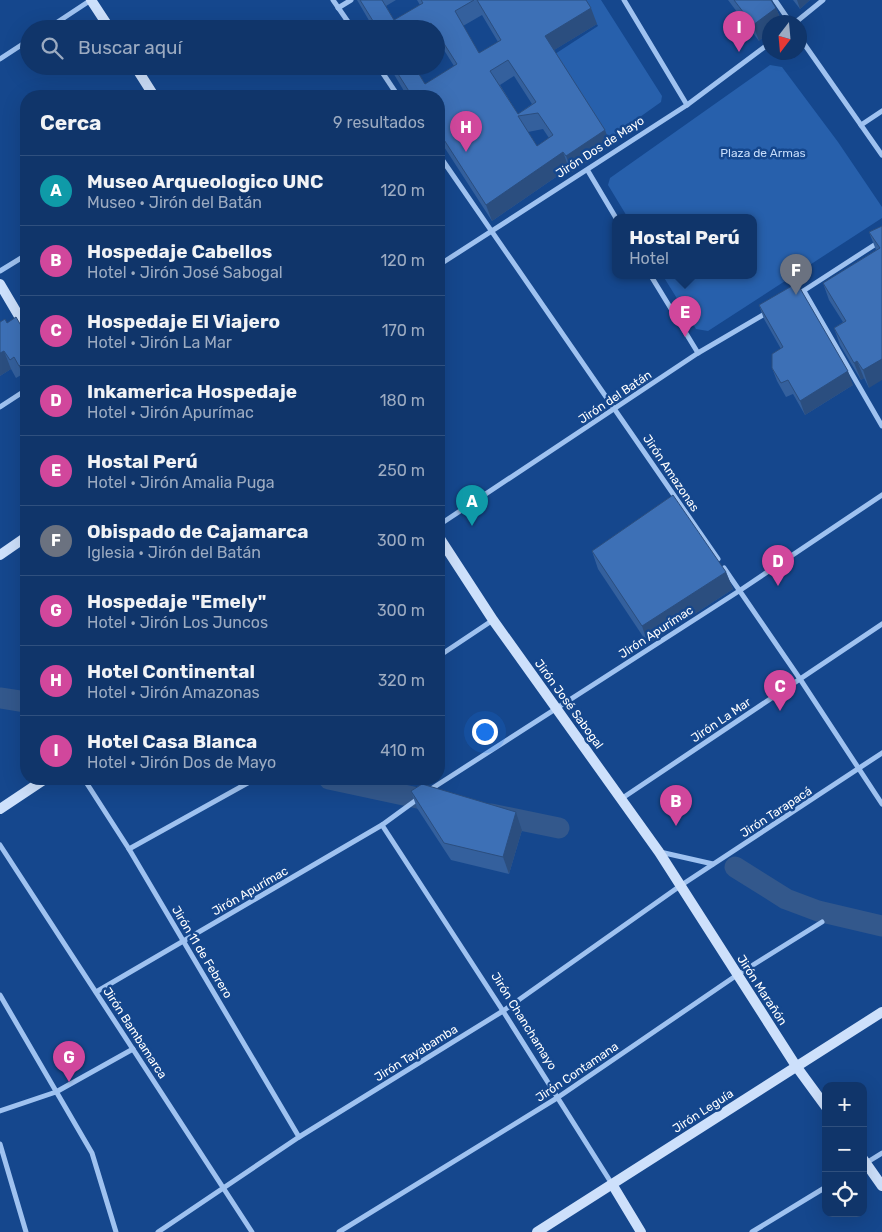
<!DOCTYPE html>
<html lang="es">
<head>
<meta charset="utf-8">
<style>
	body { margin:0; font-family:Rubik,sans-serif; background:#1e4072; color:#f1f3f6 }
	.controls { position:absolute; right:15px; bottom:15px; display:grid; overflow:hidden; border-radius:10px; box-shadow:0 5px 20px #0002 }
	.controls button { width:45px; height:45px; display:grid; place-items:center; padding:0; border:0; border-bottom:1px solid #30507e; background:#10356a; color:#f1f3f6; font:25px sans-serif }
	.compass { position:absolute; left:762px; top:15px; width:45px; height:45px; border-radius:50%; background:#10356a; box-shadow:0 5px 20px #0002; rotate:196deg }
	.you { position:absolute; left:484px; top:731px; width:18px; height:18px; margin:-12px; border:4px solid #fff; border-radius:50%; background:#1a73e8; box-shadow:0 0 0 8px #1a73e833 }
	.badge { display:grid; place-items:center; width:32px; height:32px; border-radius:50%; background:#bca0f2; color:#fff; font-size:16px; font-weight:700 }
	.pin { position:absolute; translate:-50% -41px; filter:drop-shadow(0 1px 2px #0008) }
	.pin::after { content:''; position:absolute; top:26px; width:18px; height:15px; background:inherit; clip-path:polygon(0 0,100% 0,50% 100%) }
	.popup { position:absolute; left:612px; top:214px; width:145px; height:65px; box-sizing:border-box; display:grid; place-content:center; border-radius:10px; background:#10356a; filter:drop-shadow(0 1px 4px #0005); font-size:16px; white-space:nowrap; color:#9cabc1 }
	.popup b { font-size:19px; color:#f1f3f6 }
	.popup::after { content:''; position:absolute; left:50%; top:100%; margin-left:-10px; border:10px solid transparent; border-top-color:#10356a }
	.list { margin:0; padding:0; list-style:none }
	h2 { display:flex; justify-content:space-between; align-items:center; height:65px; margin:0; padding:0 20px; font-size:21px }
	h2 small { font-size:16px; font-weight:400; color:#9cabc1 }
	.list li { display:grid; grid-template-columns:32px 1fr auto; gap:15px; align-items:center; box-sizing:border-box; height:70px; padding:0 20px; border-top:1px solid #30507e }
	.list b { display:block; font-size:19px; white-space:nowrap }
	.list p { margin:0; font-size:16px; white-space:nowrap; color:#9cabc1 }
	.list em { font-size:16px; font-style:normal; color:#9cabc1 }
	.icon { flex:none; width:28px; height:28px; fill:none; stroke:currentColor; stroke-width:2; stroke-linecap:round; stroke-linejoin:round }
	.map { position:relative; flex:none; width:882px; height:1232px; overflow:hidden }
	.search { position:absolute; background:#10356a; box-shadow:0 5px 20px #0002; left:20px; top:20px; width:425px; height:55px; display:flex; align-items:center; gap:12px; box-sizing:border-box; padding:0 18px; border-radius:28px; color:#9cabc1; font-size:19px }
	.panel { position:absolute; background:#10356a; box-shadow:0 5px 20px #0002; left:20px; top:90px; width:425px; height:695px; border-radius:20px }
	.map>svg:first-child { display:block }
	.green { fill:#2760ac }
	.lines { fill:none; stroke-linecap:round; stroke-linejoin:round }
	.river { stroke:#33588c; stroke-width:21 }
	.street { stroke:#9fc2f0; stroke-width:5 }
	.secondary { stroke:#cde0fb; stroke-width:10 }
	.wall { fill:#34609d; fill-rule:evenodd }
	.shaded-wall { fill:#2b4e7f }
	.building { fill:#3d70b6; stroke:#2b4e7f; fill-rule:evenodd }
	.labels { text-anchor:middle; stroke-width:5; stroke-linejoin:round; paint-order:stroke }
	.street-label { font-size:12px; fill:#fff; stroke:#15478d }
	.park-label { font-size:12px; fill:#c6ddfb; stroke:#15478d }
</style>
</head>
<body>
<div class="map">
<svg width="882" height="1232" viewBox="0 0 882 1232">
	<rect width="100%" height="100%" fill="#15478d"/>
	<g class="green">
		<path d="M584,0H601L662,96L661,102L609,139L555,54L598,26Z"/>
		<path d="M770,65L782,67L838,142L882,207V218L708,331L696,329L663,276H754V218H628L608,185L610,178Z"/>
	</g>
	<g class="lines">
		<g class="river">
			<path d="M0,698L26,702"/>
			<path d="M329,779L441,803"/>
			<path d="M491,814L559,828"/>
			<path d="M735,867L786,899L818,911L882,926"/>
		</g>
		<g class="street">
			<path d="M333,0L353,29"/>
			<path d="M624,0L687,105"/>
			<path d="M775,0L790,22"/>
			<path d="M338,8L351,0"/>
			<path d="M796,22L823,0"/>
			<path d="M47,29L91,0"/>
			<path d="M800,38L882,155"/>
			<path d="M0,59L29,40"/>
			<path d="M378,66L398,96"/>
			<path d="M861,125L882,111"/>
			<path d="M439,155L718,559"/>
			<path d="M588,171L616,218"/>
			<path d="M439,265L687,105L770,43"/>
			<path d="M0,271L26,255"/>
			<path d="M651,276L698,353"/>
			<path d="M804,291L882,426"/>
			<path d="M797,295L882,240"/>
			<path d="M0,407L26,390"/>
			<path d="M439,525L698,353L768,312"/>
			<path d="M724,568L800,679L882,804"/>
			<path d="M439,656L493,620"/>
			<path d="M84,779L129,849L299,1137"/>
			<path d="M428,791L739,591L882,495"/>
			<path d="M621,799L882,624"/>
			<path d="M382,825L503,1011L612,1184"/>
			<path d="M0,845L252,1232"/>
			<path d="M129,849L255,779"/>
			<path d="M660,852L713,864"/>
			<path d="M96,992L382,825L419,798"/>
			<path d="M0,995L92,1153L116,1232"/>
			<path d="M0,1111L56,1092L133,1049"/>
			<path d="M0,1144L26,1232"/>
			<path d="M866,1163L882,1153"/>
			<path d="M158,1232L299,1137L503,1011L680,886L882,753"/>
			<path d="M339,1232L557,1098L737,975L822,922"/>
			<path d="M752,1232L826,1187"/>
		</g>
		<g class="secondary">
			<path d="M91,0L110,29"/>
			<path d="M135,66L154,96"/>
			<path d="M0,284L26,328"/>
			<path d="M439,537L493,620L659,852L796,1066L826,1107"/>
			<path d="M0,555L26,537"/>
			<path d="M0,809L45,779"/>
			<path d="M863,1159L882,1186"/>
			<path d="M612,1184L641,1232"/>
			<path d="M537,1232L882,1012"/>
		</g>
	</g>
	<g class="wall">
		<path d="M357,0H396L386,6L394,20L420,5L417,0H586L597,24L554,50L611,146L572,172L569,168L492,221L439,139V96H407L389,66H414L425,84L454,66L437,39L436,40V29H374ZM482,15L498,42L479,53L463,26ZM514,76L532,104L518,114L500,85ZM543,129L549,138L537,146L528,132Z"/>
		<path d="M728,0H771L776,8L782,22H770L759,41Z"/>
		<path d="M793,0H810L800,9Z"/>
		<path d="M882,226L869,388L864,378L861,380L840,345L834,328L843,322L829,300L823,283L876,250L869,232Z"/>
		<path d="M759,305L853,385L805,415L793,394L786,397L777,381L772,368L781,349L764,319Z"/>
		<path d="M0,322L7,323L26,334V384L21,375L16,378L11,369L0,376Z"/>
		<path d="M592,551L726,572L733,589L648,644L598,569Z"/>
		<path d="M411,791L516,812L522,830L509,874L451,860L417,808Z"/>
	</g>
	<g class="shaded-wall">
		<path d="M797,0H810L800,9Z"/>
		<path d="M591,8L597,24L551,52L545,36Z"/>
		<path d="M776,8L782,22H770V33L759,41L753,25Z"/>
		<path d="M431,23L433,29H422Z"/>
		<path d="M605,130L611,146L572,172L566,156Z"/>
		<path d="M563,152L569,168L492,221L486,205Z"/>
		<path d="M4,351L11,369L0,376V353Z"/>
		<path d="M882,359V380L869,388L863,370Z"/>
		<path d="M26,361V384L19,366Z"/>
		<path d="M857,361L864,378L861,380L854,363Z"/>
		<path d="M848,371L853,385L805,415L800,401Z"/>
		<path d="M726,572L733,589L648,644L642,626Z"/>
		<path d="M516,812L522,830L509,874L503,857Z"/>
	</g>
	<g class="building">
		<path d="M360,0H382L394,20L423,3L421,0H474L455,11L479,53L501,40L477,0H586L591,8L545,36L605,130L566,156L563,152L486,205L439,132V96H412L393,66H414L425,84L457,64L436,31V29H435L431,23L422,29H378ZM508,60L536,102L518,114L490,71ZM538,113L553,135L537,146L518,116Z"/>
		<path d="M734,0H771L776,8L753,25Z"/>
		<path d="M882,226V359L863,370L857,361L854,363L834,328L846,321L823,283L880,248L869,232Z"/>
		<path d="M797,283L848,371L800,401L788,380L781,383L772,368V354L783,347L759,305Z"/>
		<path d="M16,317L26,334V361L19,366L14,357L10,360L4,351L0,353V322L5,319L7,323Z"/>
		<path d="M673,495L726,572L642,626L592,551Z"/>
		<path d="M422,784L516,812L503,857L444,843L411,791Z"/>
	</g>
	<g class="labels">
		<g class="street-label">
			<text transform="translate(600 147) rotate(-33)" y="4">Jirón Dos de Mayo</text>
			<text transform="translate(615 397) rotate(-34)" y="4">Jirón del Batán</text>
			<text transform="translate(671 473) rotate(56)" y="4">Jirón Amazonas</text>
			<text transform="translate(656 632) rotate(-33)" y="4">Jirón Apurímac</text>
			<text transform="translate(569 704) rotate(54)" y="4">Jirón José Sabogal</text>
			<text transform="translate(721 720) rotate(-34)" y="4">Jirón La Mar</text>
			<text transform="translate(776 812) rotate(-33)" y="4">Jirón Tarapacá</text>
			<text transform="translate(250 891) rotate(-30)" y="4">Jirón Apurímac</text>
			<text transform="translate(202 952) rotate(59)" y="4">Jirón 11 de Febrero</text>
			<text transform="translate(762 990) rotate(57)" y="4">Jirón Marañón</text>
			<text transform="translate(524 1021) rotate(58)" y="4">Jirón Chanchamayo</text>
			<text transform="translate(135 1033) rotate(57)" y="4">Jirón Bambamarca</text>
			<text transform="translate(416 1053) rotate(-32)" y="4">Jirón Tayabamba</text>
			<text transform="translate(577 1072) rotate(-34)" y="4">Jirón Contamana</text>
			<text transform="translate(703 1111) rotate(-33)" y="4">Jirón Leguía</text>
		</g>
		<g class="park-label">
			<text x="763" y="157">Plaza de Armas</text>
		</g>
	</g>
</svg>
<div class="controls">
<button>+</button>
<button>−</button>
<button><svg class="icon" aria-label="locate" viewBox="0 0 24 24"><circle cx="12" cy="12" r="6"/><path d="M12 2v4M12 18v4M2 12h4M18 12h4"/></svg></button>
</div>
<svg class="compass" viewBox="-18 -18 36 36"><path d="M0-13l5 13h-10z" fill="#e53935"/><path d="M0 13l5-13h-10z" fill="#9cabc1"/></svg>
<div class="you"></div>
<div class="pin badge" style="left:472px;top:526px;background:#0f9aa8">A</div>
<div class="pin badge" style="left:676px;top:826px;background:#d1479c">B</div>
<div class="pin badge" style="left:780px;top:711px;background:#d1479c">C</div>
<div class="pin badge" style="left:778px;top:586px;background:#d1479c">D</div>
<div class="pin badge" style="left:685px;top:337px;background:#d1479c">E</div>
<div class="popup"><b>Hostal Perú</b>Hotel</div>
<div class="pin badge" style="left:796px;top:295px;background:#6b7280">F</div>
<div class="pin badge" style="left:69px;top:1082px;background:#d1479c">G</div>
<div class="pin badge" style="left:466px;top:152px;background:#d1479c">H</div>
<div class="pin badge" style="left:739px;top:52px;background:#d1479c">I</div>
<div class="search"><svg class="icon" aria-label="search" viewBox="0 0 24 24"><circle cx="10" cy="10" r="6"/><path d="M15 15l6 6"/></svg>Buscar aquí</div>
<section class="panel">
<h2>Cerca<small>9 resultados</small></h2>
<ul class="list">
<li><span class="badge" style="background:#0f9aa8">A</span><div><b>Museo Arqueologico UNC</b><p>Museo · Jirón del Batán</p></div><em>120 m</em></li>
<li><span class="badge" style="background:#d1479c">B</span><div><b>Hospedaje Cabellos</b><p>Hotel · Jirón José Sabogal</p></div><em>120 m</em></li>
<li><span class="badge" style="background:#d1479c">C</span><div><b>Hospedaje El Viajero</b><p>Hotel · Jirón La Mar</p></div><em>170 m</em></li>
<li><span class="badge" style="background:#d1479c">D</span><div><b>Inkamerica Hospedaje</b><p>Hotel · Jirón Apurímac</p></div><em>180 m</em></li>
<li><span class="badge" style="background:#d1479c">E</span><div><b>Hostal Perú</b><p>Hotel · Jirón Amalia Puga</p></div><em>250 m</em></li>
<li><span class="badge" style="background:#6b7280">F</span><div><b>Obispado de Cajamarca</b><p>Iglesia · Jirón del Batán</p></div><em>300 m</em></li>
<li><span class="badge" style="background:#d1479c">G</span><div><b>Hospedaje &quot;Emely&quot;</b><p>Hotel · Jirón Los Juncos</p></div><em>300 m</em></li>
<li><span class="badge" style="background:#d1479c">H</span><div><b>Hotel Continental</b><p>Hotel · Jirón Amazonas</p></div><em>320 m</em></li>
<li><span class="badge" style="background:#d1479c">I</span><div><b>Hotel Casa Blanca</b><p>Hotel · Jirón Dos de Mayo</p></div><em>410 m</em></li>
</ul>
</section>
</div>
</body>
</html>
